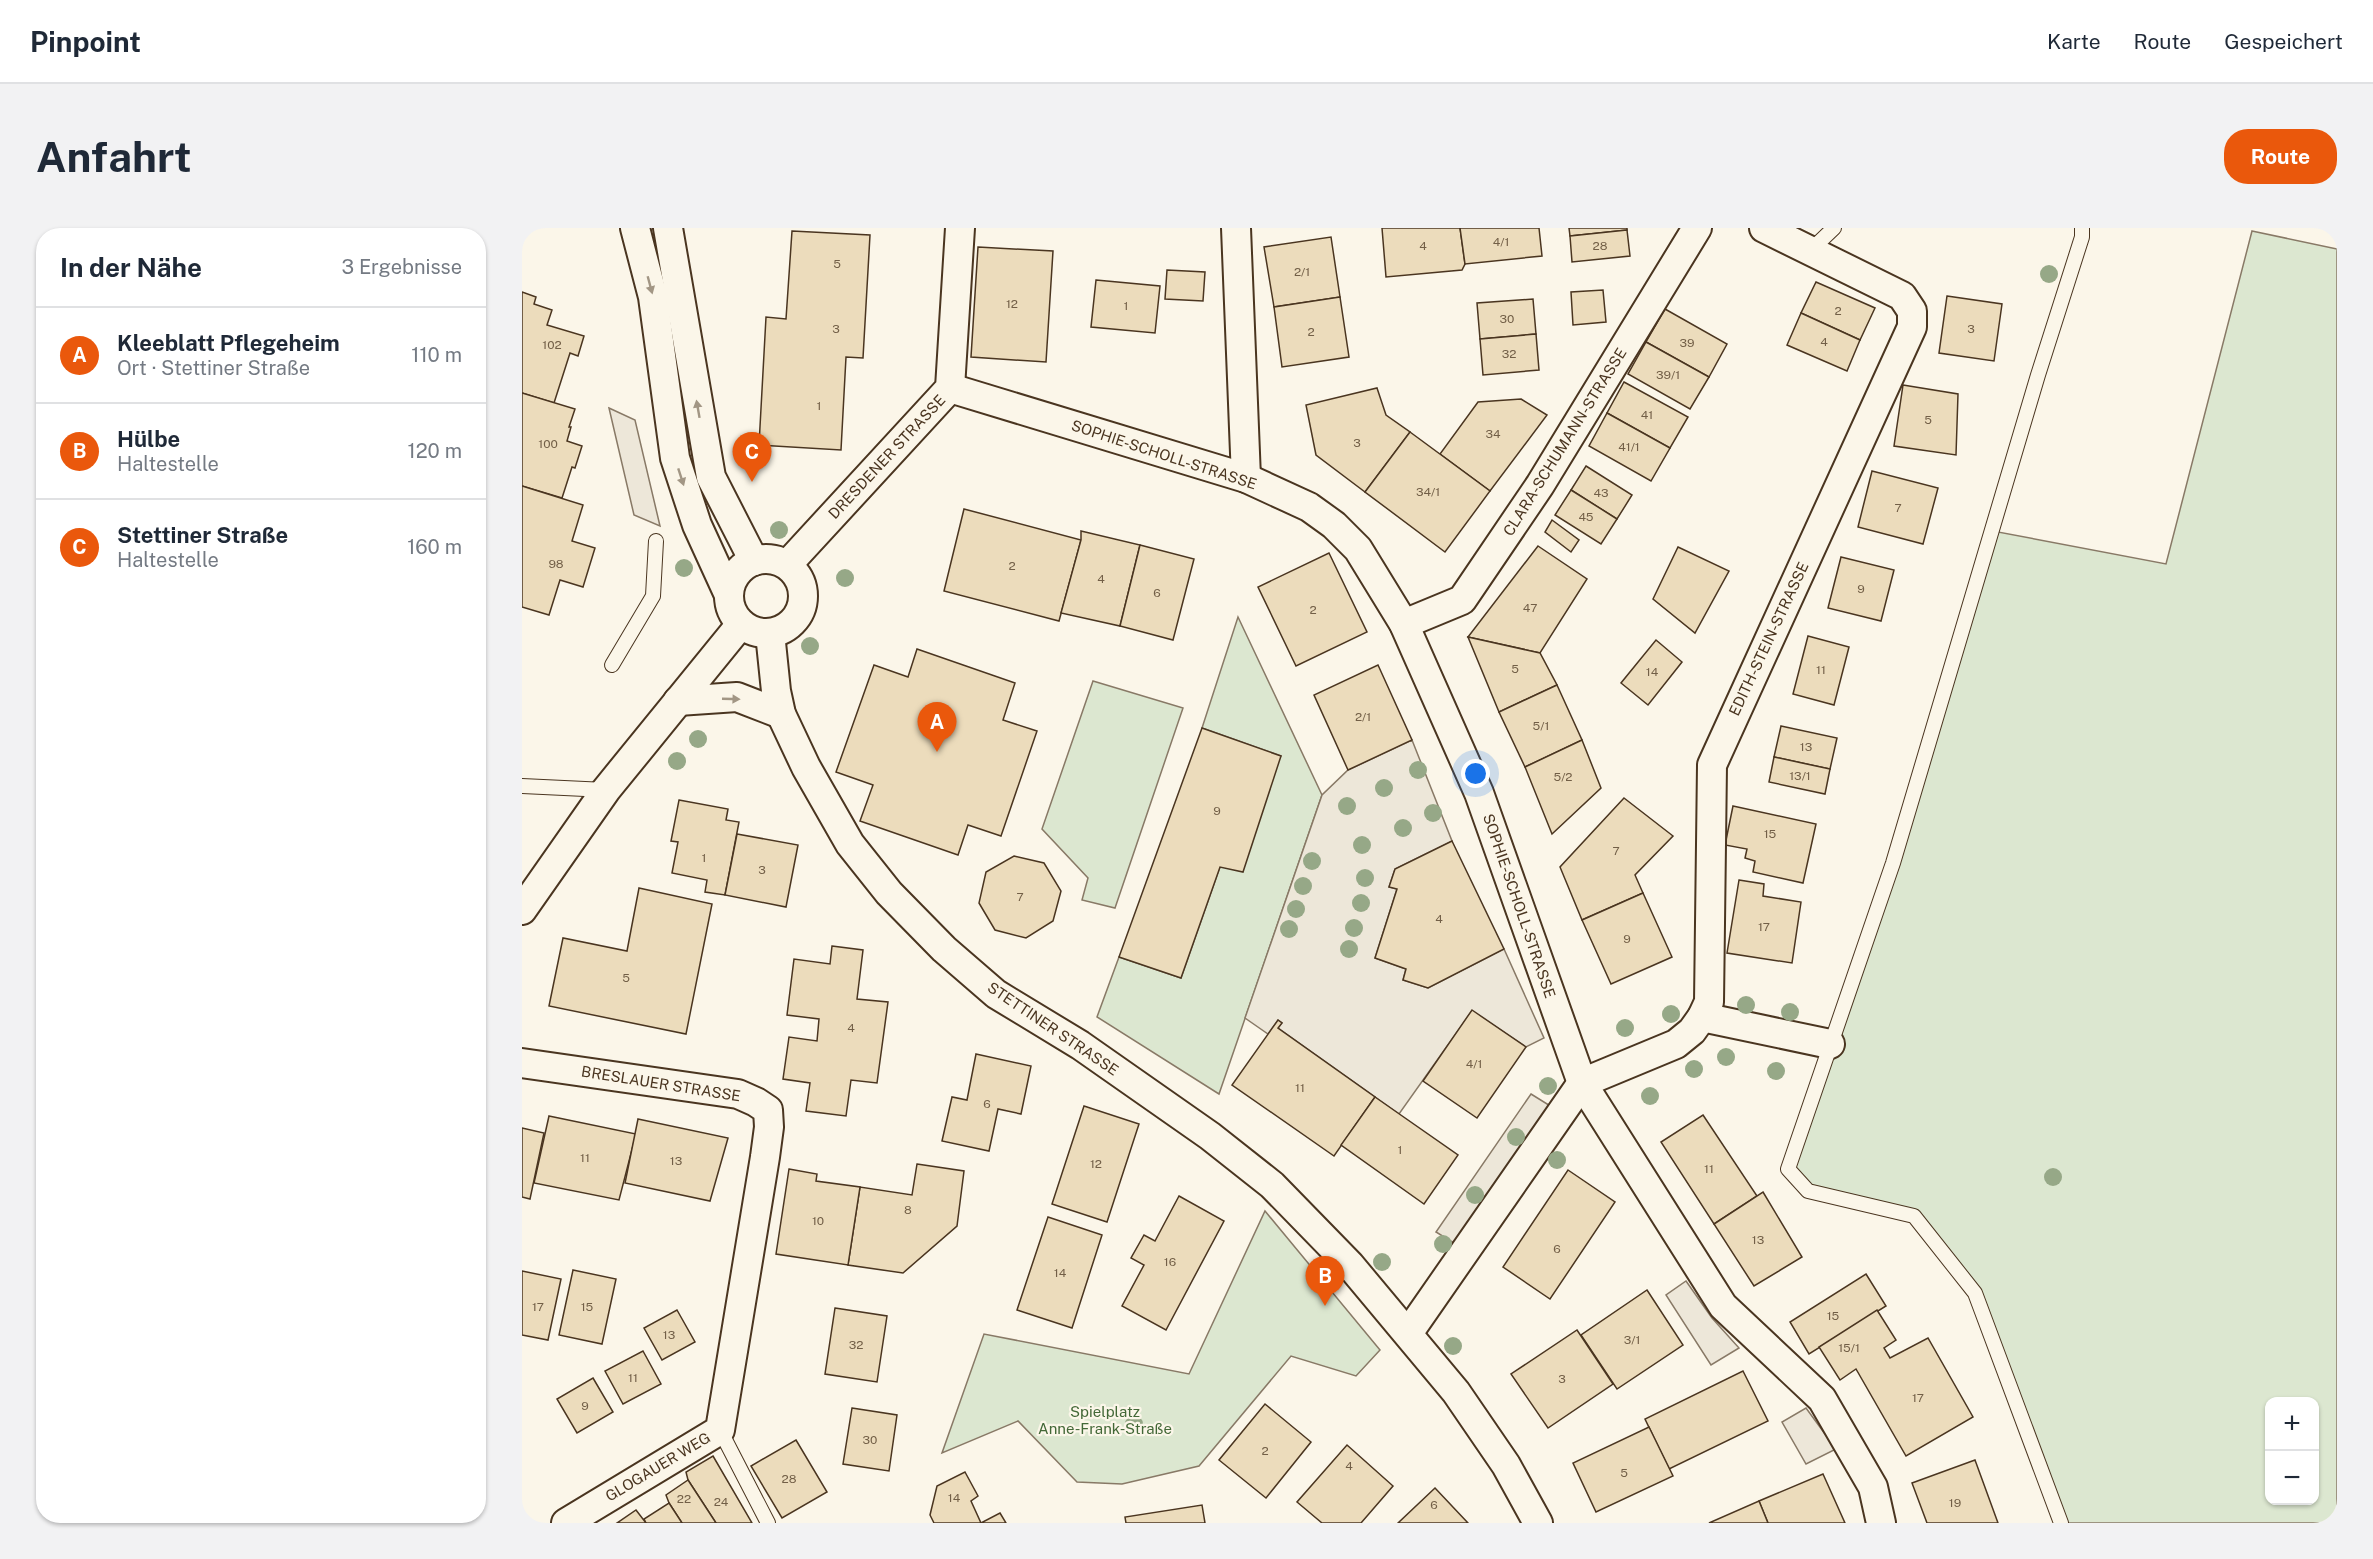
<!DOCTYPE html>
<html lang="de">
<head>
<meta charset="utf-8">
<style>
	body { margin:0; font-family:"Public Sans",sans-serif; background:#f2f2f3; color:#1f2937 }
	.controls { position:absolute; right:18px; bottom:18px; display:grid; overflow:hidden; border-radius:12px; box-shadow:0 2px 4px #0004 }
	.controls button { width:54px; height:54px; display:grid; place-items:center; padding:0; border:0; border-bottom:2px solid #e0e1e3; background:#fff; color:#1f2937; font:30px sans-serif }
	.you { position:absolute; left:954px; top:546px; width:21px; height:21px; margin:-15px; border:4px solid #fff; border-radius:50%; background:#1a73e8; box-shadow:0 0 0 9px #1a73e833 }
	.badge { display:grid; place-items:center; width:39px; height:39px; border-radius:50%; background:#ea580c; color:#fff; font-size:20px; font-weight:700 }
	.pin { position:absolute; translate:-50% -50px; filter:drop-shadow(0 2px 3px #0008) }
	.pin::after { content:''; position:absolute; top:32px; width:21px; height:18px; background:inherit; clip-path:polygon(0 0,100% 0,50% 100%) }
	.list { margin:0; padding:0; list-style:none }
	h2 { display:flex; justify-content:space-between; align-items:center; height:78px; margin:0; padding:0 24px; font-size:26px }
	h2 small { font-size:20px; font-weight:400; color:#747a83 }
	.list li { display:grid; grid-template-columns:39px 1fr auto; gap:18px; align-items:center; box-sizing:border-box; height:96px; padding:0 24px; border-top:2px solid #e0e1e3 }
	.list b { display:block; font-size:22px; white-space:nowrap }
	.list p { margin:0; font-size:20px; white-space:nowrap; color:#747a83 }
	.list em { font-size:20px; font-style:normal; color:#747a83 }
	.map { position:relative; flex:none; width:1815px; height:1295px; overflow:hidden; border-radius:24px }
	header { display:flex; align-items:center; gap:36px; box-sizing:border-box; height:84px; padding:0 30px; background:#fff; border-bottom:2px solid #e0e1e3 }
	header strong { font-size:28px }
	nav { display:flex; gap:33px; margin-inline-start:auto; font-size:21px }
	.intro { display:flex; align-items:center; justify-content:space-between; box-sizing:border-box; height:144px; padding:0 36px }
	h1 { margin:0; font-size:42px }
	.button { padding:15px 27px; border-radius:24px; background:#ea580c; color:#fff; font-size:21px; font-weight:700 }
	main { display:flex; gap:36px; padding:0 36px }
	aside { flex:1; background:#fff; border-radius:24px; box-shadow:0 2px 4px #0004 }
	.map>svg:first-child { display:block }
	.green { fill:#dce7d0; stroke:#887966; stroke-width:1.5; fill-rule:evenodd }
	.parking { fill:#ede7d9; stroke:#887966; stroke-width:1.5 }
	.building { fill:#ecdcbc; stroke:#4a3520; stroke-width:1.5 }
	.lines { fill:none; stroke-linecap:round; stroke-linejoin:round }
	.lane-casing { stroke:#4a3520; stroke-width:16 }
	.street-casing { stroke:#4a3520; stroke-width:32 }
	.lane { stroke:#fbf6e9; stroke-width:14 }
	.street { stroke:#fbf6e9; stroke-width:28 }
	.tree { fill:#96a887 }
	.oneway { fill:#a29684 }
	.labels { text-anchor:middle; stroke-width:4.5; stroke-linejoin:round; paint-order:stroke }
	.number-label { font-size:12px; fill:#725f47 }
	.street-label { font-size:15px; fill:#4a3520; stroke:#fbf6e9 }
	.park-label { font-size:15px; fill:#436837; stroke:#fbf6e9 }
</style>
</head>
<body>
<header>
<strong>Pinpoint</strong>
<nav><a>Karte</a><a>Route</a><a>Gespeichert</a></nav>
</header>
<div class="intro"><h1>Anfahrt</h1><a class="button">Route</a></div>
<main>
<aside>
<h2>In der Nähe<small>3 Ergebnisse</small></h2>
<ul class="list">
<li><span class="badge">A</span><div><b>Kleeblatt Pflegeheim</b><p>Ort · Stettiner Straße</p></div><em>110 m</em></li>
<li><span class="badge">B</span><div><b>Hülbe</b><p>Haltestelle</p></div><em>120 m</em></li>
<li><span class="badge">C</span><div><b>Stettiner Straße</b><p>Haltestelle</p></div><em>160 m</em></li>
</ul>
</aside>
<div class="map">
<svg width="1815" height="1295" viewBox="0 0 1815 1295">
	<rect width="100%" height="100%" fill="#fbf6e9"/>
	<g class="green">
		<path d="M1730,3L1815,21V1295H1539L1453,1065L1392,988L1286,963L1266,941L1471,303L1644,336ZM1748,1174H1792V1272H1748Z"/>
		<path d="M716,389L800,567L697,866L575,789L597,729L659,750L698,639L759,528L680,500Z"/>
		<path d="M571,453L661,480L593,680L560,672L566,650L520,601Z"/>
		<path d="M743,983L858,1122L834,1148L769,1128L677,1238L600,1256L555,1254L496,1193L420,1225L462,1106L667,1146Z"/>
	</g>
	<g class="parking">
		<path d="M87,180L113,192L138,298L112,287Z"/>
		<path d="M890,512L930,613L873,641L867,659L875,661L853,730L884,741L881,752L906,760L982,721L1022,810L1004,819L950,783L877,886L756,800L760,795L756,792L746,806L723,790L800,567L826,542Z"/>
		<path d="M1009,866L1030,879L935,1017L914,1004Z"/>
		<path d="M1164,1053L1190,1090L1217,1120L1189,1137L1144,1067Z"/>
		<path d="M1284,1180L1314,1221L1284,1236L1260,1194Z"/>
	</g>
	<g class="building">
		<path d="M860,0H938L943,36L940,42L864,49Z"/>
		<path d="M938,0H1017L1020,28L943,36Z"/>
		<path d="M1047,0H1105V2L1048,8Z"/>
		<path d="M1105,2L1108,28L1050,34L1048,8Z"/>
		<path d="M270,3L348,7L341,130L324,129L319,222L237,217L244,89L264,91Z"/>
		<path d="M809,9L818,69L752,79L742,19Z"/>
		<path d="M456,19L531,23L524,134L449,129Z"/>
		<path d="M645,42L683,44L681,73L643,71Z"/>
		<path d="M574,52L638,58L633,105L569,99Z"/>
		<path d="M1294,54L1353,80L1338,112L1279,85Z"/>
		<path d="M1081,62L1084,94L1051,97L1049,64Z"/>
		<path d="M0,64L14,69L12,76L30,82L25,97L62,108L56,128L48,125L32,175L0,165Z"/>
		<path d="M1425,68L1480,76L1472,133L1417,125Z"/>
		<path d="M818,69L827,129L760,139L752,79Z"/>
		<path d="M1011,71L1014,106L958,111L955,75Z"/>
		<path d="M1143,81L1205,116L1187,149L1124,114Z"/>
		<path d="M1279,85L1338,112L1325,143L1265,117Z"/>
		<path d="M1014,106L1017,142L961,147L958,111Z"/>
		<path d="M1124,114L1187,149L1168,181L1106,146Z"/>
		<path d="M1102,154L1166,189L1148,220L1085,185Z"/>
		<path d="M1381,157L1436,166L1434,227L1372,218Z"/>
		<path d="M855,160L864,187L888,204L843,264L794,227L784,177Z"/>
		<path d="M0,165L53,181L47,199H49L45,213L60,218L53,240L50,239L40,270L0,258Z"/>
		<path d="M999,171L1025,187L968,263L918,226L956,174Z"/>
		<path d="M1085,185L1148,220L1129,253L1067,218Z"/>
		<path d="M888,204L968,263L923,324L843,264Z"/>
		<path d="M1064,238L1110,267L1095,291L1049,262Z"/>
		<path d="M1350,243L1416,260L1401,316L1336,299Z"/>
		<path d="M0,258L61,277L50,313L73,320L61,359L38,352L27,387L0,379Z"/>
		<path d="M1049,262L1095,291L1079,316L1033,287Z"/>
		<path d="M442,281L559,312L537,393L422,363Z"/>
		<path d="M1030,292L1057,312L1049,324L1023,304Z"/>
		<path d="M559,303L618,317L598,398L539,385L559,312Z"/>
		<path d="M618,317L672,331L651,412L598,398Z"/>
		<path d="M1016,318L1065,351L1018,425L946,409Z"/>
		<path d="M1156,319L1207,343L1173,405L1131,371Z"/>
		<path d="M807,325L845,404L774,438L736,359Z"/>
		<path d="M1319,329L1372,342L1359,393L1306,380Z"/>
		<path d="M1286,408L1327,419L1312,477L1271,466Z"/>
		<path d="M946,409L1018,425L1035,457L977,484Z"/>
		<path d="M1134,412L1160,434L1126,477L1099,455Z"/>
		<path d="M395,421L493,455L481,492L515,503L479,608L446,597L436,627L338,593L351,557L314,544L352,437L386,449Z"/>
		<path d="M856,437L890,512L826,542L792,467Z"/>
		<path d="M1035,457L1060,512L1003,539L977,484Z"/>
		<path d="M1259,498L1315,510L1308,541L1252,529Z"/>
		<path d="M680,500L759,528L721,644L698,639L659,750L597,729Z"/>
		<path d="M1060,512L1079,560L1030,606L1003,539Z"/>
		<path d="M1252,529L1308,541L1303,566L1247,554Z"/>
		<path d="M1102,570L1151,608L1113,647L1121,665L1060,692L1038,639Z"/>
		<path d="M157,572L206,581L204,592L217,594L203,667L183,664L185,652L150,645L156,614L149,613Z"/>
		<path d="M1211,578L1294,596L1281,655L1231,644L1233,633L1223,630L1225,621L1203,617Z"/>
		<path d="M215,606L276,617L264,679L203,667Z"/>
		<path d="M930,613L982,721L906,760L881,752L884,741L853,730L875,661L867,659L873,641Z"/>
		<path d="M492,628L522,635L539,663L531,693L504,710L473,702L457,675L464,644Z"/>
		<path d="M1217,652L1242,656L1241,668L1279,674L1270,735L1205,725Z"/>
		<path d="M117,660L190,676L164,806L27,778L41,710L105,723Z"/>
		<path d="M1121,665L1150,729L1089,756L1060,692Z"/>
		<path d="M310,718L341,722L335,771L366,774L355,855L329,852L324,888L284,883L288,855L261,851L267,809L295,813L297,791L265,787L272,731L308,736Z"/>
		<path d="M950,782L1004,819L955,890L901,853Z"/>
		<path d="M756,792L760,795L756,800L853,869L812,928L710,857Z"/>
		<path d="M454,826L509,838L499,886L476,881L467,923L420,913L430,869L445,872Z"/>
		<path d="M853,869L936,927L902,976L819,917Z"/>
		<path d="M562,878L617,896L585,994L530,976Z"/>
		<path d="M1181,887L1235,968L1192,996L1139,914Z"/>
		<path d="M27,888L114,906L97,972L12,955Z"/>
		<path d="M116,891L206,910L188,973L103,955Z"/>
		<path d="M0,900L22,905L8,971L0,969Z"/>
		<path d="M395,936L442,943L435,998L381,1045L326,1037L338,959L390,967Z"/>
		<path d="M267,941L295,946L294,953L338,959L326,1037L254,1026Z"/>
		<path d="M1046,942L1093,974L1028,1071L981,1039Z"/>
		<path d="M1241,964L1280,1029L1232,1058L1192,996Z"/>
		<path d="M657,968L702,993L644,1102L600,1078L622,1037L609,1030L622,1007L633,1013Z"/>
		<path d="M526,989L580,1007L550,1100L495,1082Z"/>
		<path d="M51,1042L94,1051L80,1116L37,1107Z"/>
		<path d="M0,1043L39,1051L26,1112L0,1107Z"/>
		<path d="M1344,1046L1364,1078L1287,1126L1268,1094Z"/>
		<path d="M1125,1062L1161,1117L1095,1161L1059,1107Z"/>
		<path d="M313,1080L365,1088L355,1154L303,1146Z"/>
		<path d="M155,1082L173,1114L140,1132L122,1100Z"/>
		<path d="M1355,1082L1374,1112L1362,1120L1368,1130L1406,1110L1451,1189L1384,1228L1334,1141L1318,1152L1297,1119Z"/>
		<path d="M1055,1102L1091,1156L1026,1200L989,1146Z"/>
		<path d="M121,1123L139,1156L101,1176L83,1143Z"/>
		<path d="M1221,1143L1246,1193L1147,1241L1123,1191Z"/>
		<path d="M71,1150L91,1184L55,1205L35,1171Z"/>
		<path d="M743,1176L789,1214L744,1270L697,1232Z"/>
		<path d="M330,1180L375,1187L367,1243L321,1236Z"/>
		<path d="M1127,1199L1151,1248L1074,1284L1051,1235Z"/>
		<path d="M274,1212L305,1264L260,1290L229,1238Z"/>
		<path d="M825,1217L871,1258L839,1295H800L775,1274Z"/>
		<path d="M191,1228L230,1295H194L166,1252L164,1244Z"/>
		<path d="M1453,1232L1476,1295H1405L1390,1255Z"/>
		<path d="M443,1244L456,1268L449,1273L459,1295H412L408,1287L415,1258Z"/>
		<path d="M1301,1246L1323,1295H1246L1237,1273Z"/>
		<path d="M166,1252L194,1295H160L147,1275L144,1267Z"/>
		<path d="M913,1260L946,1295H876Z"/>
		<path d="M1237,1273L1246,1295H1187Z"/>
		<path d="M147,1275L160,1295H124L122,1291Z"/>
		<path d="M680,1277L683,1295H604L603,1289Z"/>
		<path d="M114,1282L124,1295H95Z"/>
		<path d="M478,1285L484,1295H459Z"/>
	</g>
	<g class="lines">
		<defs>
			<g id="lane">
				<path d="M1289,22L1312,0"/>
				<path d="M90,437L131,368L134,313"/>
				<path d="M0,558L84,562"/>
				<path d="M198,1202L246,1295"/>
				<path d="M1539,1295L1453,1065L1392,988L1286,963L1266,941L1371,635L1516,147L1560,9V0"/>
			</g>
			<g id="street">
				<path d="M113,0L131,69L153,230L175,297L207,367"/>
				<path d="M146,0L189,249L232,333"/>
				<path d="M714,0L724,250"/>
				<path d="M428,160L724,250L787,279L812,297L836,321L882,396L957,565L1060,855L1201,1078L1300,1171L1351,1259L1359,1295"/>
				<circle cx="244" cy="368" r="37"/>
				<path d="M265,337L428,160L438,0"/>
				<path d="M882,396L940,372L1018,257L1175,0"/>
				<path d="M248,405L254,463L259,486L284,539L328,616L367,665L422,721L474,766L558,817L688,908L750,957L828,1037L934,1164L984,1237L1016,1295"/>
				<path d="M156,473L215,469L259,486"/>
				<path d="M0,682L84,562L219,396"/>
				<path d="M1180,789L1308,816"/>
				<path d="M0,835L216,866L234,874L246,882L247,899L243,929L198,1202L44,1295"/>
				<path d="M887,1104L1060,855L1154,816L1170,803L1180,789L1187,774L1190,537L1390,99V83L1380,68L1242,0"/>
			</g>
		</defs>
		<use href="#lane" class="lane-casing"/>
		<use href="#street" class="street-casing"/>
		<use href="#lane" class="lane"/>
		<use href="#street" class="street"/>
	</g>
	<g class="tree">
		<circle cx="1527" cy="46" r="9"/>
		<circle cx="257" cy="302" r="9"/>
		<circle cx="162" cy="340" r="9"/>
		<circle cx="323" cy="350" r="9"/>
		<circle cx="288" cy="418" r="9"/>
		<circle cx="176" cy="511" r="9"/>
		<circle cx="155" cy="533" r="9"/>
		<circle cx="896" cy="542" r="9"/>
		<circle cx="862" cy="560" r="9"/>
		<circle cx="825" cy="578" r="9"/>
		<circle cx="911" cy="585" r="9"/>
		<circle cx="881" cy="600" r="9"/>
		<circle cx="840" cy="617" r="9"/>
		<circle cx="790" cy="633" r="9"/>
		<circle cx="843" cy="650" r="9"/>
		<circle cx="781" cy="658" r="9"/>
		<circle cx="839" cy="675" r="9"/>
		<circle cx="774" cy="681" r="9"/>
		<circle cx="832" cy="700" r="9"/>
		<circle cx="767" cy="701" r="9"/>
		<circle cx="827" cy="721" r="9"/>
		<circle cx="1224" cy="777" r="9"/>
		<circle cx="1268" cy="784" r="9"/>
		<circle cx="1149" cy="786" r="9"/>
		<circle cx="1103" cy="800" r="9"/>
		<circle cx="1204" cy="829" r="9"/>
		<circle cx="1172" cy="841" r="9"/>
		<circle cx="1254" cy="843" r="9"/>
		<circle cx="1026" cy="858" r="9"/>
		<circle cx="1128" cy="868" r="9"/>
		<circle cx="994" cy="909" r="9"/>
		<circle cx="1035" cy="932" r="9"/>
		<circle cx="1531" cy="949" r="9"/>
		<circle cx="953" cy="967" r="9"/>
		<circle cx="921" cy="1016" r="9"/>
		<circle cx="860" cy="1034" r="9"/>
		<circle cx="931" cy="1118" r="9"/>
		<circle cx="612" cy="1196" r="9"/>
	</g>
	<defs><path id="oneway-solid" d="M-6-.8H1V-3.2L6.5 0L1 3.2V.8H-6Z" transform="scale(1.5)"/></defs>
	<g class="oneway">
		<use href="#oneway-solid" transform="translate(128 57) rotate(75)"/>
		<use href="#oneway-solid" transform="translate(176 181) rotate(-100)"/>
		<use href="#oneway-solid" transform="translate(159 249) rotate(72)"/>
		<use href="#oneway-solid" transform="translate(209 471) rotate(2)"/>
	</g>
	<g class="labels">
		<g class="number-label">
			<text x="979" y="18">4/1</text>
			<text x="901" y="22">4</text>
			<text x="1078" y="22">28</text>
			<text x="315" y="40">5</text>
			<text x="780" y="48">2/1</text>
			<text x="490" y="80">12</text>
			<text x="604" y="82">1</text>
			<text x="1316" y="87">2</text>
			<text x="985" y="95">30</text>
			<text x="314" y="105">3</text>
			<text x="1449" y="105">3</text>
			<text x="789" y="108">2</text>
			<text x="1302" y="118">4</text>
			<text x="1165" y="119">39</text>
			<text x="30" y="121">102</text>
			<text x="987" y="130">32</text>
			<text x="1146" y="151">39/1</text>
			<text x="297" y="182">1</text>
			<text x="1125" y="191">41</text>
			<text x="1406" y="196">5</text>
			<text x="971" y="210">34</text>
			<text x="835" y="219">3</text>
			<text x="26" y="220">100</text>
			<text x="1107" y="223">41/1</text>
			<text x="906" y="268">34/1</text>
			<text x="1079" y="269">43</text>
			<text x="1376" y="284">7</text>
			<text x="1064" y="293">45</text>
			<text x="34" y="340">98</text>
			<text x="490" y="342">2</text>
			<text x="579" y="355">4</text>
			<text x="1339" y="365">9</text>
			<text x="635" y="369">6</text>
			<text x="1008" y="384">47</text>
			<text x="791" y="386">2</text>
			<text x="993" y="445">5</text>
			<text x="1299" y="446">11</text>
			<text x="1130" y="448">14</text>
			<text x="841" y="493">2/1</text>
			<text x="1019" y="502">5/1</text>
			<text x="1284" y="523">13</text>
			<text x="1278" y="552">13/1</text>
			<text x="1041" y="553">5/2</text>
			<text x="695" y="587">9</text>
			<text x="1248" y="610">15</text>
			<text x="1094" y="627">7</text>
			<text x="182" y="634">1</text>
			<text x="240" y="646">3</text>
			<text x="498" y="673">7</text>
			<text x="917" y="695">4</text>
			<text x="1242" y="703">17</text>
			<text x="1105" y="715">9</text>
			<text x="104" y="754">5</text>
			<text x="329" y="804">4</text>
			<text x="952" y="840">4/1</text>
			<text x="778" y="864">11</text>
			<text x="465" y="880">6</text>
			<text x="878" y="926">1</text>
			<text x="63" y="934">11</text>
			<text x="154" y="937">13</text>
			<text x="574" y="940">12</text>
			<text x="1187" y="945">11</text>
			<text x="386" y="986">8</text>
			<text x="296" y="997">10</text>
			<text x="1236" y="1016">13</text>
			<text x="1035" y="1025">6</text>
			<text x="648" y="1038">16</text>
			<text x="538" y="1049">14</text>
			<text x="16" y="1083">17</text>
			<text x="65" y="1083">15</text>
			<text x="1311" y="1092">15</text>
			<text x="147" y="1111">13</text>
			<text x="1110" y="1116">3/1</text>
			<text x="334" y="1121">32</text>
			<text x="1327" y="1124">15/1</text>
			<text x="111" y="1154">11</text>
			<text x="1040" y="1155">3</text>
			<text x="1396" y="1174">17</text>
			<text x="63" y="1182">9</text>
			<text x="348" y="1216">30</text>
			<text x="743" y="1227">2</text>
			<text x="827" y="1242">4</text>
			<text x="1102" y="1249">5</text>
			<text x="267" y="1255">28</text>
			<text x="432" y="1274">14</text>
			<text x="162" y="1275">22</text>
			<text x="199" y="1278">24</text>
			<text x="1433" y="1279">19</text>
			<text x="912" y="1281">6</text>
		</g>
		<g class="street-label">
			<text transform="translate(1043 214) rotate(-58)" y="5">CLARA-SCHUMANN-STRASSE</text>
			<text transform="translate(642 227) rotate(18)" y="5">SOPHIE-SCHOLL-STRASSE</text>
			<text transform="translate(365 229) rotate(-47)" y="5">DRESDENER STRASSE</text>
			<text transform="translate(1247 411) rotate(-65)" y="5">EDITH-STEIN-STRASSE</text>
			<text transform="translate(997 678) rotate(71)" y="5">SOPHIE-SCHOLL-STRASSE</text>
			<text transform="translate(531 801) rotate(34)" y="5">STETTINER STRASSE</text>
			<text transform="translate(139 856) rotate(9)" y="5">BRESLAUER STRASSE</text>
			<text transform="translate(136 1239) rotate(-31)" y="5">GLOGAUER WEG</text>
		</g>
		<g class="park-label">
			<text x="583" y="1189">Spielplatz<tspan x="583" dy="17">Anne-Frank-Straße</tspan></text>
		</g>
	</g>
</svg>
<div class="controls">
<button>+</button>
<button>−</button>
</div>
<div class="you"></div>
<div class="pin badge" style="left:415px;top:524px">A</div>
<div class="pin badge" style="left:803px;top:1078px">B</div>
<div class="pin badge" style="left:230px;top:254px">C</div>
</div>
</main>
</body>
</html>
